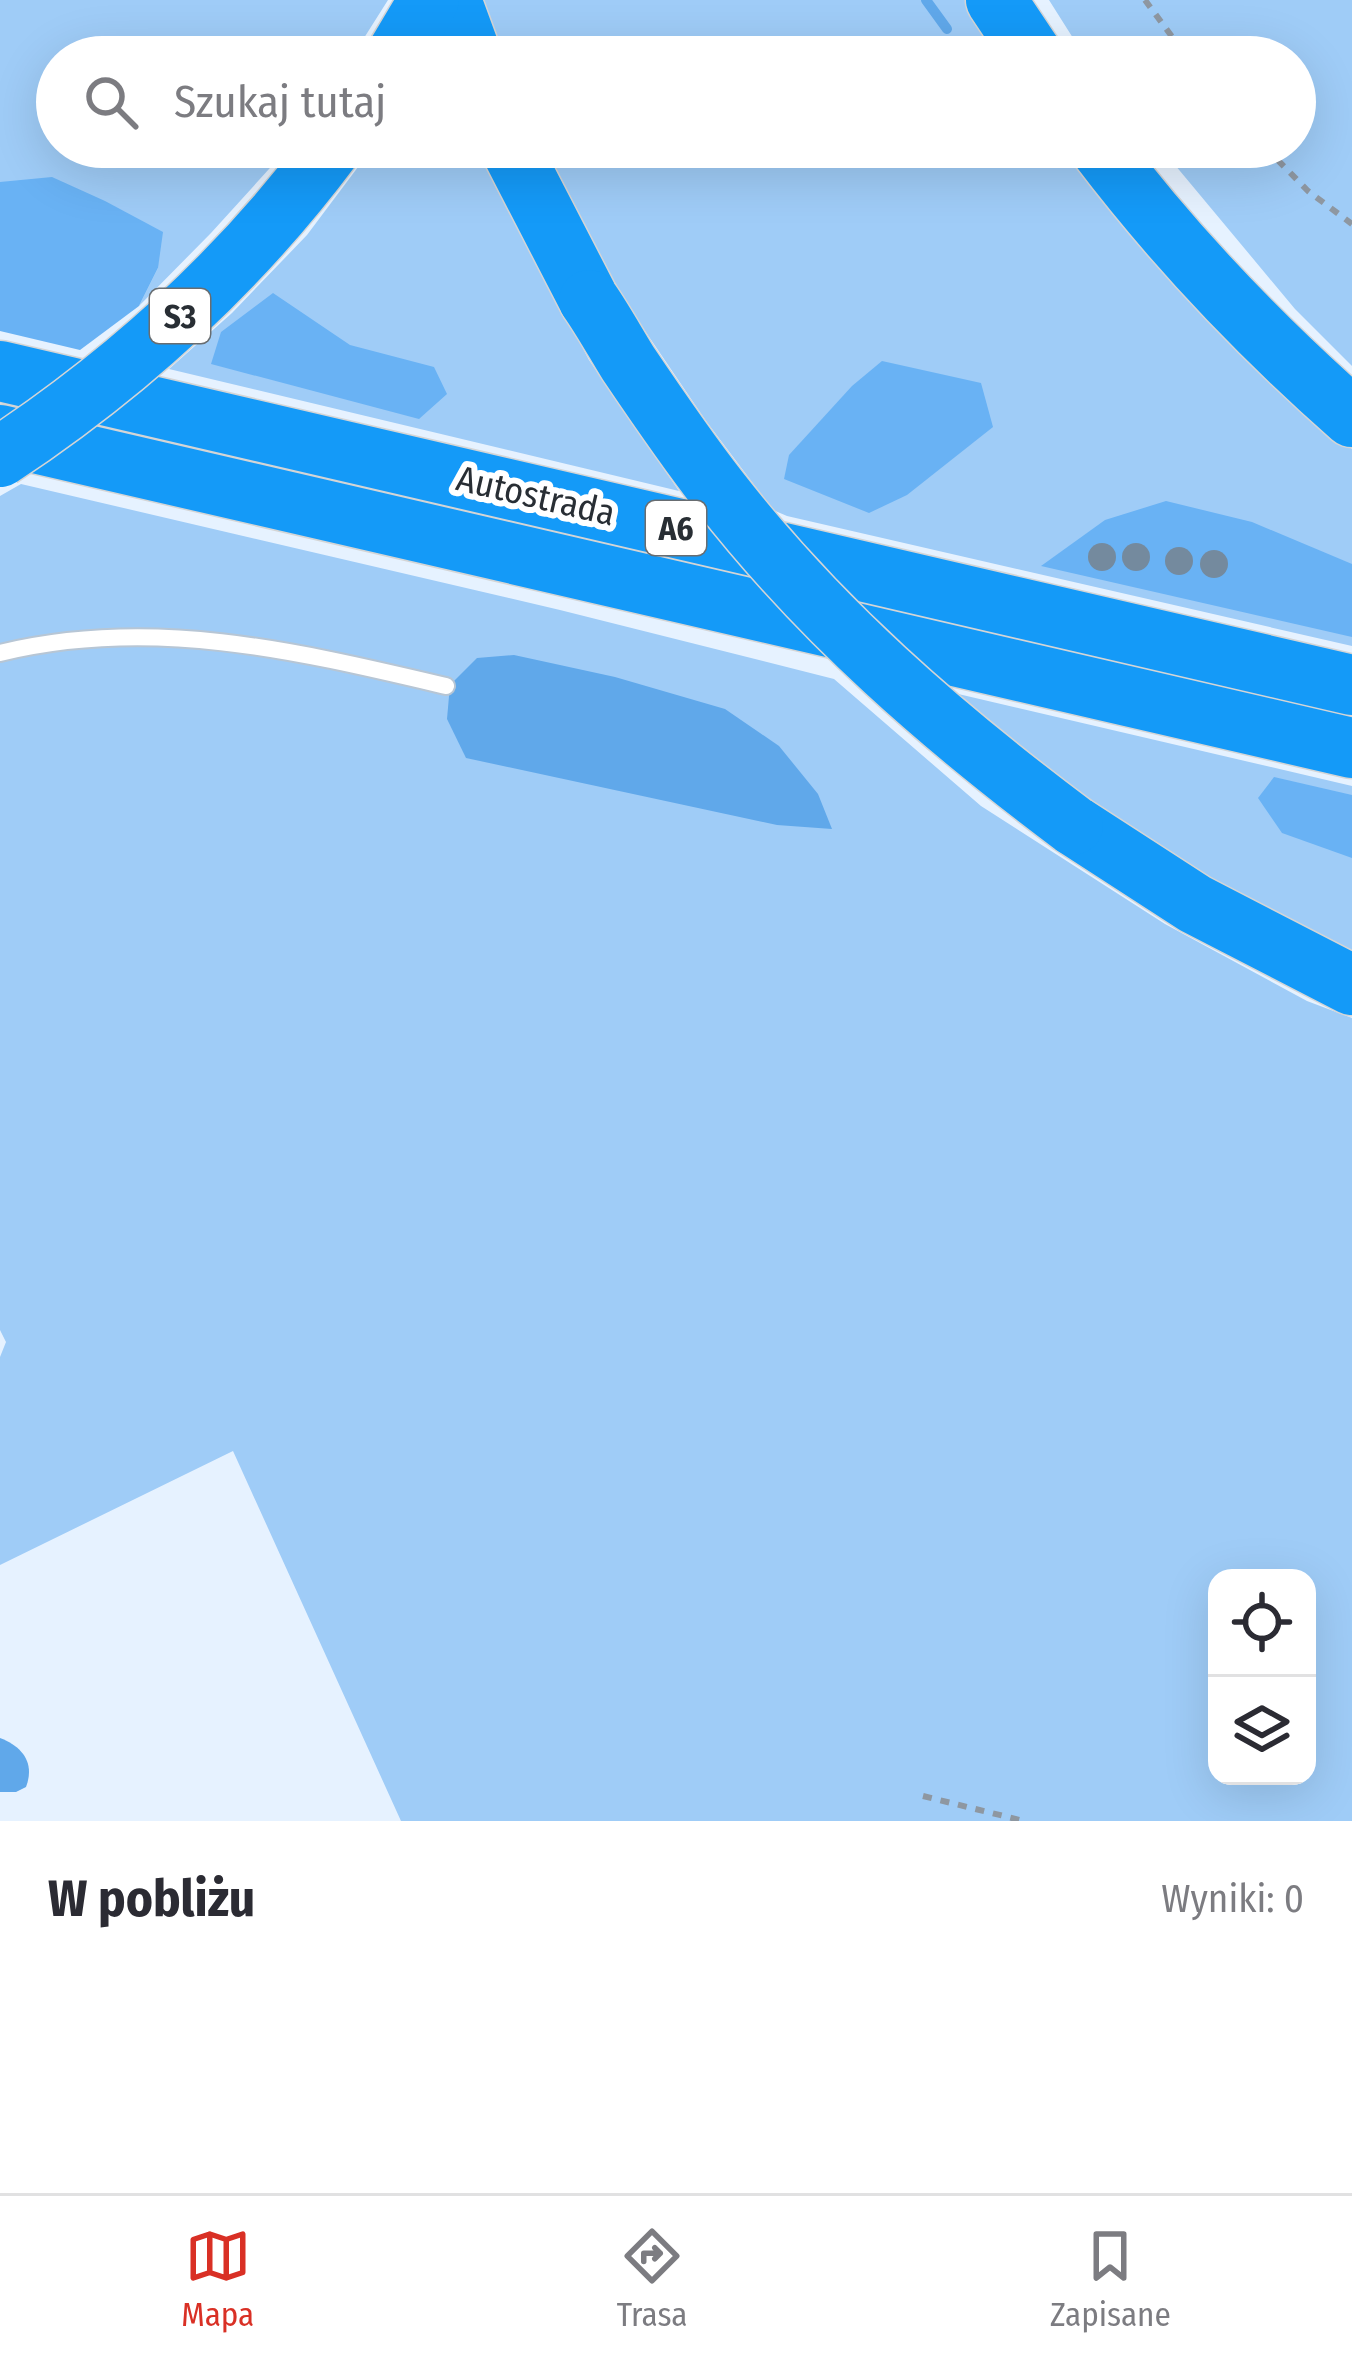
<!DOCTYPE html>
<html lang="pl">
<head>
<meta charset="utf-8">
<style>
	body { margin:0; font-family:"Fira Sans Condensed",sans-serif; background:#f2f2f3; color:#2b2b33 }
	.controls { position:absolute; right:36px; bottom:36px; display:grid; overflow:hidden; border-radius:24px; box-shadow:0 12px 48px #0002 }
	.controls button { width:108px; height:108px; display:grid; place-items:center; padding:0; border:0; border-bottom:3px solid #e1e1e2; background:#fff; color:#2b2b33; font:60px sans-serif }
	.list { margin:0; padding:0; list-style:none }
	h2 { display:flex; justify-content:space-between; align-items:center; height:156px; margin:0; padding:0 48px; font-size:51px }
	h2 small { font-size:39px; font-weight:400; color:#7c7c81 }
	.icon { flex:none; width:66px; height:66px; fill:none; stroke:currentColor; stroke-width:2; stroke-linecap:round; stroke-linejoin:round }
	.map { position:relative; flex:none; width:1352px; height:1821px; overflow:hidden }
	.search { position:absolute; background:#fff; box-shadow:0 12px 48px #0002; left:36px; right:36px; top:36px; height:132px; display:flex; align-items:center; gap:30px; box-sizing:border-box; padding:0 42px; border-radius:66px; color:#7c7c81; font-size:45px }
	.sheet { height:372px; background:#fff }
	nav { display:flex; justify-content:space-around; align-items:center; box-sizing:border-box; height:168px; border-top:3px solid #e1e1e2; background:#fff; font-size:33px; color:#7c7c81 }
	nav a { display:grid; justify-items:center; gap:6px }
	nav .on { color:#d93025 }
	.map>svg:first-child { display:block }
	.green { fill:#9fccf7; fill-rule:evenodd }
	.forest { fill:#69b2f4 }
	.water { fill:#60a8ea }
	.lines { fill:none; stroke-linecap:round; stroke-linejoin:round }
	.stream { stroke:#60a8ea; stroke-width:10 }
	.lane-casing { stroke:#b7c6d5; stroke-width:20 }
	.highway-casing { stroke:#d4d5d6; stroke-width:63 }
	.path { stroke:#8e97a1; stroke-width:6; stroke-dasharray:9 9; stroke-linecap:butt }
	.lane { stroke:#fff; stroke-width:16 }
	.highway { stroke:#149af8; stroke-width:60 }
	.highway-bridge-casing { stroke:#d4d5d6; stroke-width:63; stroke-linecap:butt }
	.highway-bridge { stroke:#149af8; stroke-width:60 }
	.tree { fill:#748a9e }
	.labels { text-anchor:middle; stroke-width:12; stroke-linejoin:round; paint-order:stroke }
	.shield { fill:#fff; stroke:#686d71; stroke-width:3 }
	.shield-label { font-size:33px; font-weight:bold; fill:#282e34 }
	.street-label { font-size:36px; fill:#282e34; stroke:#fff }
</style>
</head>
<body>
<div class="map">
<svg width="1352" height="1821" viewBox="0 0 1352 1821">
	<rect width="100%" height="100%" fill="#e6f2ff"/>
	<g class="green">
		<path d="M0,0H388L352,57H57V147H289L211,233L139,306L158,268L0,182Z"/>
		<path d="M477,0H968L1005,57H500Z"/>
		<path d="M1049,0H1352V366L1295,309L1160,147H1295V57H1085Z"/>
		<path d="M373,147H485L515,218L589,360L679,491L169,369L232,313L307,235Z"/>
		<path d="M536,147H1066L1079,165L1313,417L1352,449V646L787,516L773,510L706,421L622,297Z"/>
		<path d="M21,484L560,610L834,679L981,806L1165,924L1307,1001L1352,1018V1821H401L233,1451L0,1565V1357L6,1342L0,1330V496ZM1217,1578H1307V1776H1217Z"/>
		<path d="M954,693L1352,786V959L1173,861L1052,771Z"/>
	</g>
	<g class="forest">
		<path d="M52,177L105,201L163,232L158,268L139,306L80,350L0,331V182Z"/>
		<path d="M273,293L350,345L434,367L447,394L419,419L211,364L221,332Z"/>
		<path d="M882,361L981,383L993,427L907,495L869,513L784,479L789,455L852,386Z"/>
		<path d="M1166,501L1252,522L1352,564V637L1041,566L1105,520Z"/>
		<path d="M1274,777L1352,795V858L1282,833L1258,798Z"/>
	</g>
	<g class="water">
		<path d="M514,655L615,677L725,709L779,746L818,794L832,829L777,825L466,758L447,719L450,685L477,658Z"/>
		<path d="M0,1738C23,1747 35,1763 26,1787L16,1792H0Z"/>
	</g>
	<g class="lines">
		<path class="stream" d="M926,0L947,29"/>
		<defs>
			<path id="lane" d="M0,653C152,616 297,651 446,686"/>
			<g id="highway">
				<path d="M451,0L472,57"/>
				<path d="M996,0L1034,57"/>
				<path d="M395,57L429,0"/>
				<path d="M510,147L589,300"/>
				<path d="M1099,147C1174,246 1259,335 1352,417"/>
				<path d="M0,371L1352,685"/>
				<path d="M0,435L1352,748"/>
				<path d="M1073,825L1195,904L1352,985"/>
			</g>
		</defs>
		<use href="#lane" class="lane-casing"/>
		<use href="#highway" class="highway-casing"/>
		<g class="path">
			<path d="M1145,0L1187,57"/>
			<path d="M1265,147L1308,191L1352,224"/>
			<path d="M923,1796L1024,1821"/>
		</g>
		<use href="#lane" class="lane"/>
		<use href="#highway" class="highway"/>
		<defs>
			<g id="highway-bridge">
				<path d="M589,300C603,320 615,342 628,363C657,406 687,450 719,491C821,622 941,726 1073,825"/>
				<path d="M0,457C127,373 241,269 332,147"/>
			</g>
		</defs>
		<use href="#highway-bridge" class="highway-bridge-casing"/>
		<use href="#highway-bridge" class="highway-bridge"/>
	</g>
	<g class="tree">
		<circle cx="1102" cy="557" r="14"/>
		<circle cx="1136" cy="557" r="14"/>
		<circle cx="1179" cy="561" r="14"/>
		<circle cx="1214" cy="564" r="14"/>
	</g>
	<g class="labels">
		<g class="shield">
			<rect x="150" y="289" width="60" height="54" rx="9"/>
			<rect x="646" y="501" width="60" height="54" rx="9"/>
		</g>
		<g class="shield-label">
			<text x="180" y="328">S3</text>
			<text x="676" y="540">A6</text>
		</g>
		<g class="street-label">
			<text transform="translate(536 495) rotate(13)" y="13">Autostrada</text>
		</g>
	</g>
</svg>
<div class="controls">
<button><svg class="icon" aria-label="locate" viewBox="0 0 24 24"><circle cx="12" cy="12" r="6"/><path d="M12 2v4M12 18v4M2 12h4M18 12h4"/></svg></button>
<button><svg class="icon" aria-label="layers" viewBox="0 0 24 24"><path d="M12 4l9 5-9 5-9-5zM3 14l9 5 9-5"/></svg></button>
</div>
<div class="search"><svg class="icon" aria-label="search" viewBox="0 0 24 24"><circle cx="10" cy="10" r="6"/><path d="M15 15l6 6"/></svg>Szukaj tutaj</div>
</div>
<section class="sheet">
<h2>W pobliżu<small>Wyniki: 0</small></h2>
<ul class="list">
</ul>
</section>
<nav>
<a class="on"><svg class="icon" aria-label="map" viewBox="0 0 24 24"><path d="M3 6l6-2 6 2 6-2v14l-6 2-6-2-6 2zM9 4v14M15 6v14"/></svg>Mapa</a>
<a><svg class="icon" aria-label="directions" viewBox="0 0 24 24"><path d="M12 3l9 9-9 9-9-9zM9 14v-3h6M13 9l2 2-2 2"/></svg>Trasa</a>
<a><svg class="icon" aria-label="saved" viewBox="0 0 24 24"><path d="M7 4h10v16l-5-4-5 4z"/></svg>Zapisane</a>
</nav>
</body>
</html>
